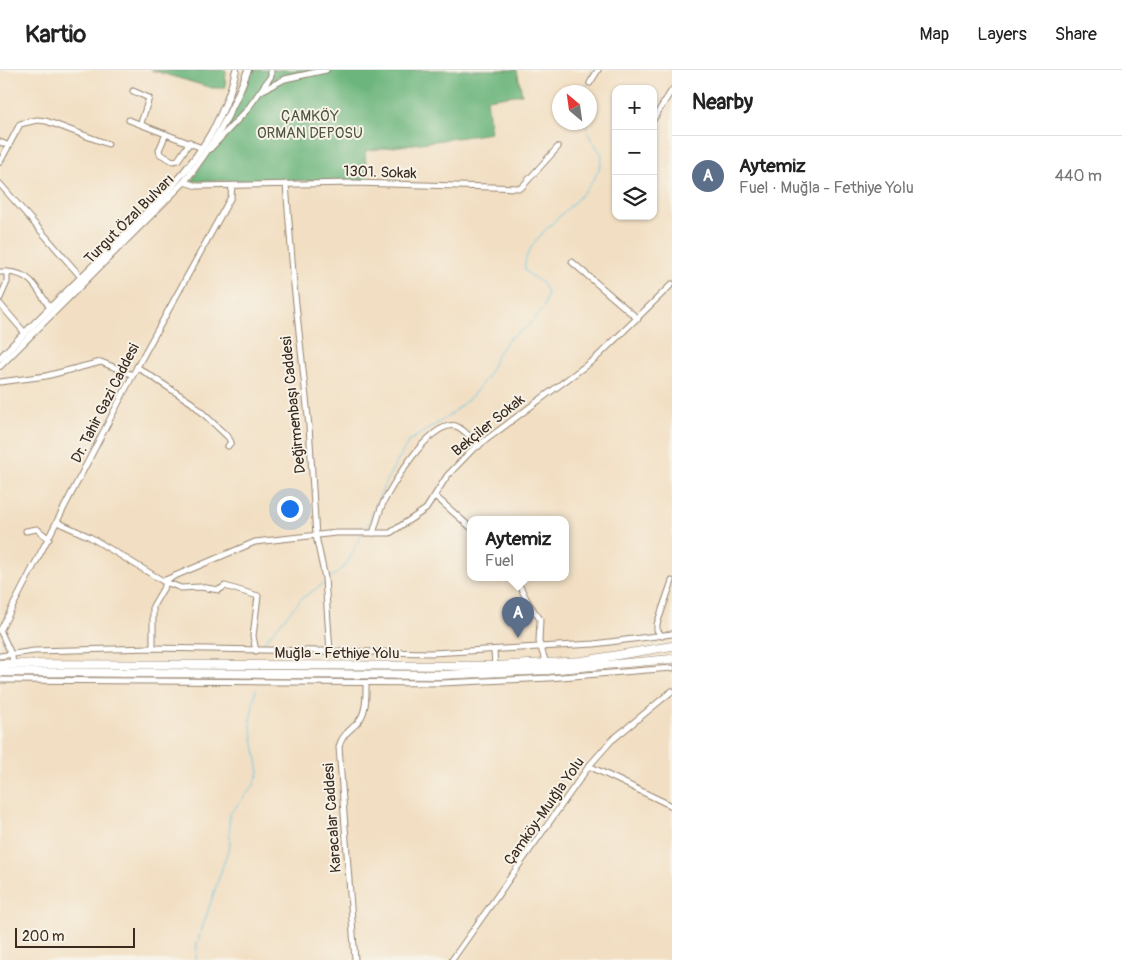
<!DOCTYPE html>
<html lang="en">
<head>
<meta charset="utf-8">
<style>
	body { margin:0; font-family:Pangolin,sans-serif; background:#f2f2f2; color:#222 }
	.controls { position:absolute; right:15px; top:15px; display:grid; overflow:hidden; border-radius:10px; box-shadow:0 1px 4px #0004 }
	.controls button { width:45px; height:45px; display:grid; place-items:center; padding:0; border:0; border-bottom:1px solid #e0e0e0; background:#fff; color:#222; font:25px sans-serif }
	.compass { position:absolute; left:552px; top:15px; width:45px; height:45px; border-radius:50%; background:#fff; box-shadow:0 1px 4px #0004; rotate:331deg }
	.scale { position:absolute; left:15px; bottom:12px; width:120px; box-sizing:border-box; padding-left:5px; border:2px solid #3b2a1e; border-top:0; font-size:14px; line-height:18px; white-space:nowrap; color:#3b2a1e; -webkit-text-stroke:4px #f7f3e8; paint-order:stroke }
	.you { position:absolute; left:289px; top:438px; width:18px; height:18px; margin:-12px; border:4px solid #fff; border-radius:50%; background:#1a73e8; box-shadow:0 0 0 8px #1a73e833 }
	.badge { display:grid; place-items:center; width:32px; height:32px; border-radius:50%; background:#d1495b; color:#fff; font-size:16px; font-weight:700 }
	.pin { position:absolute; translate:-50% -41px; filter:drop-shadow(0 1px 2px #0008) }
	.pin::after { content:''; position:absolute; top:26px; width:18px; height:15px; background:inherit; clip-path:polygon(0 0,100% 0,50% 100%) }
	.popup { position:absolute; left:467px; top:446px; width:102px; height:65px; box-sizing:border-box; display:grid; place-content:center; border-radius:10px; background:#fff; filter:drop-shadow(0 1px 4px #0005); font-size:16px; white-space:nowrap; color:#767676 }
	.popup b { font-size:19px; color:#222 }
	.popup::after { content:''; position:absolute; left:50%; top:100%; margin-left:-10px; border:10px solid transparent; border-top-color:#fff }
	.list { margin:0; padding:0; list-style:none }
	h2 { display:flex; justify-content:space-between; align-items:center; height:65px; margin:0; padding:0 20px; font-size:21px }
	h2 small { font-size:16px; font-weight:400; color:#767676 }
	.list li { display:grid; grid-template-columns:32px 1fr auto; gap:15px; align-items:center; box-sizing:border-box; height:80px; padding:0 20px; border-top:1px solid #e0e0e0 }
	.list b { display:block; font-size:19px; white-space:nowrap }
	.list p { margin:0; font-size:16px; white-space:nowrap; color:#767676 }
	.list em { font-size:16px; font-style:normal; color:#767676 }
	.icon { flex:none; width:28px; height:28px; fill:none; stroke:currentColor; stroke-width:2; stroke-linecap:round; stroke-linejoin:round }
	.map { position:relative; flex:none; width:672px; height:890px; overflow:hidden }
	header { display:flex; align-items:center; gap:30px; box-sizing:border-box; height:70px; padding:0 25px; background:#fff; border-bottom:1px solid #e0e0e0 }
	header strong { font-size:24px }
	nav { display:flex; gap:28px; margin-inline-start:auto; font-size:18px }
	main { display:flex }
	aside { flex:1; background:#fff }
	.map>svg:first-child { display:block }
	.forest { fill:#6cb57d; stroke:#54704e }
	.lines { fill:none; stroke-linecap:round; stroke-linejoin:round }
	.stream { stroke:#66c6e4; stroke-width:1 }
	.minor-casing { stroke:#968470; stroke-width:7 }
	.major-casing { stroke:#968470; stroke-width:8 }
	.highway-casing { stroke:#968470; stroke-width:9 }
	.minor { stroke:#fff; stroke-width:5 }
	.major { stroke:#fff; stroke-width:6 }
	.highway { stroke:#fff; stroke-width:8 }
	.labels { text-anchor:middle; stroke-width:4; stroke-linejoin:round; paint-order:stroke }
	.park-label { font-size:15px; fill:#4e543b; stroke:#f7f3e8 }
	.street-label { font-size:15px; fill:#3b2a1e; stroke:#f7f3e8 }
</style>
</head>
<body>
<header>
<strong>Kartio</strong>
<nav><a>Map</a><a>Layers</a><a>Share</a></nav>
</header>
<main>
<div class="map">
<svg width="672" height="890" viewBox="0 0 672 890">
	<rect width="100%" height="100%" fill="#f7f3e8"/>
	<filter id="ink" filterUnits="userSpaceOnUse"><feTurbulence type="fractalNoise" baseFrequency=".02" numOctaves="2"/><feDisplacementMap in="SourceGraphic" scale="10" xChannelSelector="R" yChannelSelector="G"/><feConvolveMatrix kernelMatrix="1 2 1 2 8 2 1 2 1" color-interpolation-filters="sRGB"/></filter>
	<filter id="wash" filterUnits="userSpaceOnUse"><feTurbulence type="fractalNoise" baseFrequency=".0096" numOctaves="4" result="noise"/><feDisplacementMap in="SourceGraphic" scale="20" xChannelSelector="R" yChannelSelector="G"/><feGaussianBlur stdDeviation="1.12" result="paint"/><feColorMatrix in="noise" values="0 0 0 0 0 0 0 0 0 0 0 0 0 0 0 0 0 1.4 0 .05"/><feComposite in="paint" operator="in"/></filter>
	<g filter="url(#wash)">
		<rect width="100%" height="100%" fill="#f2dfc3"/>
		<g class="forest">
			<path d="M151,0H226L225,18H212Z"/>
			<path d="M249,0H517L522,24L487,29L491,63L365,81L367,110L192,111L246,13Z"/>
		</g>
		<g class="lines">
			<g class="stream">
				<path d="M586,22L587,13L594,0"/>
				<path d="M590,38V46"/>
				<path d="M365,461L387,409L409,371L449,346L473,325L487,307L499,281L510,268L528,256L544,237L547,223L543,214L525,201C519,162 601,129 602,85L588,64L586,52"/>
				<path d="M326,512L346,495L362,464"/>
				<path d="M263,573L302,528L323,514"/>
				<path d="M196,890L197,874L230,774L229,745L254,715L259,702L250,651L256,619"/>
			</g>
		</g>
	</g>
	<g filter="url(#ink)">
		<g class="lines">
			<defs>
				<g id="minor">
					<path d="M590,13L598,0"/>
					<path d="M133,21L149,28L141,53"/>
					<path d="M261,21L285,9L326,0"/>
					<path d="M129,50L202,78"/>
					<path d="M653,50L672,20"/>
					<path d="M166,64L159,80L160,84L173,91L178,90L190,72"/>
					<path d="M0,72L9,76"/>
					<path d="M210,79L247,40L271,6V0"/>
					<path d="M0,92L20,54L37,50L46,51L108,74"/>
					<path d="M184,112L197,116L355,113L521,118L558,77"/>
					<path d="M0,114L81,207"/>
					<path d="M286,114L294,215L309,356L316,466L325,508L330,582"/>
					<path d="M572,192L638,249"/>
					<path d="M0,202H7V212L0,228"/>
					<path d="M7,202C32,203 37,219 50,238"/>
					<path d="M0,234L25,263"/>
					<path d="M137,297L192,333L228,367L231,372L228,376"/>
					<path d="M0,312L46,306L101,292L133,305"/>
					<path d="M435,426L470,457"/>
					<path d="M57,452L90,467L163,511L181,518L200,517L219,520L225,516L258,526L253,566L256,581"/>
					<path d="M26,461L37,459L49,469"/>
					<path d="M373,463C376,455 378,446 381,438C389,418 430,350 456,356C464,359 473,370 479,376"/>
					<path d="M515,507L529,534L540,549L539,572L546,593"/>
					<path d="M163,511L255,472L336,463H390L426,439L447,406L471,381L596,288L672,214"/>
					<path d="M0,560L12,586L13,594"/>
					<path d="M0,561L137,297L231,127L232,116"/>
					<path d="M662,566L657,560V554L672,511"/>
					<path d="M153,578V536L167,512"/>
					<path d="M494,581L495,596"/>
					<path d="M0,586L34,581L153,578L432,583L594,574L672,564"/>
					<path d="M0,610L442,613L549,608L672,598"/>
					<path d="M589,696L672,736"/>
					<path d="M355,890L339,677C342,664 350,661 358,652C367,642 366,625 366,613"/>
					<path d="M452,890L589,696L611,671L672,621"/>
				</g>
				<g id="major">
					<path d="M0,288C39,248 80,209 119,170C171,117 218,77 236,0"/>
					<path d="M0,296L184,112C215,73 230,46 248,0"/>
				</g>
				<g id="highway">
					<path d="M0,594L495,596L582,591L672,576"/>
					<path d="M0,602L441,605L548,600L672,589"/>
				</g>
			</defs>
			<use href="#minor" class="minor-casing"/>
			<use href="#major" class="major-casing"/>
			<use href="#highway" class="highway-casing"/>
			<use href="#minor" class="minor"/>
			<use href="#major" class="major"/>
			<use href="#highway" class="highway"/>
		</g>
	</g>
	<g class="labels">
		<g class="park-label">
			<text x="310" y="51">ÇAMKÖY<tspan x="310" dy="17">ORMAN DEPOSU</tspan></text>
		</g>
		<g class="street-label">
			<text transform="translate(380 102) rotate(2)" y="5">1301. Sokak</text>
			<text transform="translate(129 149) rotate(-45)" y="5">Turgut Özal Bulvarı</text>
			<text transform="translate(105 333) rotate(-63)" y="5">Dr. Tahir Gazi Caddesi</text>
			<text transform="translate(293 335) rotate(-96)" y="5">Değirmenbaşı Caddesi</text>
			<text transform="translate(488 355) rotate(-39)" y="5">Bekçiler Sokak</text>
			<text x="337" y="588">Muğla - Fethiye Yolu</text>
			<text transform="translate(544 741) rotate(-55)" y="5">Çamköy-Muığla Yolu</text>
			<text transform="translate(332 748) rotate(-94)" y="5">Karacalar Caddesi</text>
		</g>
	</g>
</svg>
<div class="controls">
<button>+</button>
<button>−</button>
<button><svg class="icon" aria-label="layers" viewBox="0 0 24 24"><path d="M12 4l9 5-9 5-9-5zM3 14l9 5 9-5"/></svg></button>
</div>
<svg class="compass" viewBox="-18 -18 36 36"><path d="M0-13l5 13h-10z" fill="#e53935"/><path d="M0 13l5-13h-10z" fill="#767676"/></svg>
<div class="scale">200 m</div>
<div class="you"></div>
<div class="pin badge" style="left:518px;top:568px;background:#5c6f8a">A</div>
<div class="popup"><b>Aytemiz</b>Fuel</div>
</div>
<aside>
<h2>Nearby<small></small></h2>
<ul class="list">
<li><span class="badge" style="background:#5c6f8a">A</span><div><b>Aytemiz</b><p>Fuel · Muğla - Fethiye Yolu</p></div><em>440 m</em></li>
</ul>
</aside>
</main>
</body>
</html>
